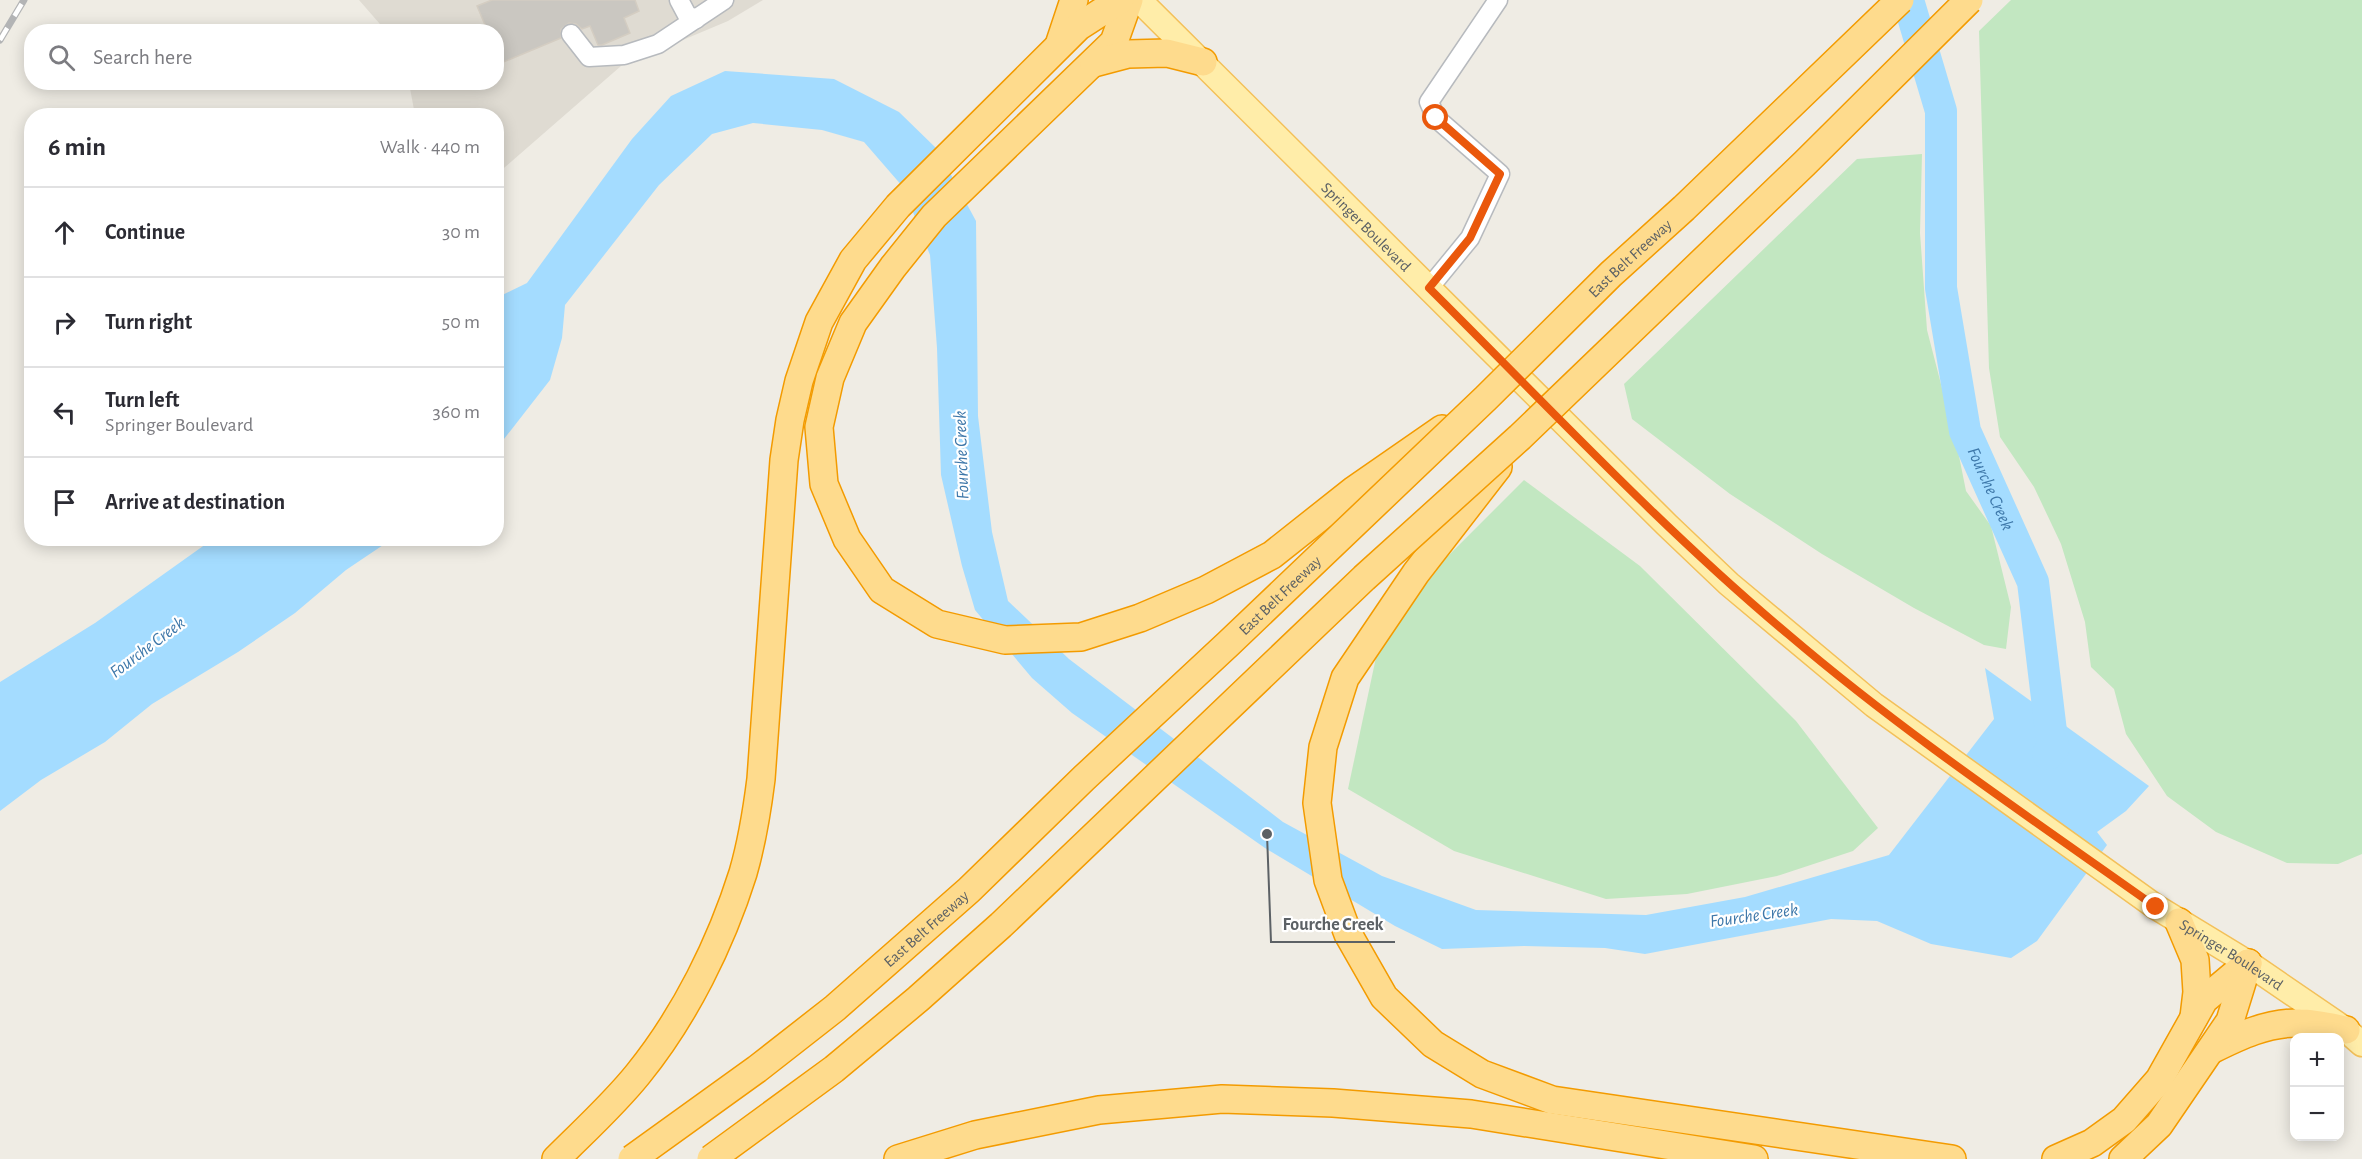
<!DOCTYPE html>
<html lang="en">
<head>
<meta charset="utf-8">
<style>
	body { margin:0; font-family:"Alegreya Sans",sans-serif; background:#f2f2f3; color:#2b2b33 }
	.controls { position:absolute; right:18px; bottom:18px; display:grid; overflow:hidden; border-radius:12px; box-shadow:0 3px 15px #0003 }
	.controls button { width:54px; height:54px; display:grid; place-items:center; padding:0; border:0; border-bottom:2px solid #e1e1e2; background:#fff; color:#2b2b33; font:30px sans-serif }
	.stop { position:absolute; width:18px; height:18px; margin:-14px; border:4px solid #ea580c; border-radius:50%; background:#fff }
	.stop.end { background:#ea580c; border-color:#fff; box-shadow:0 2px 6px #0008 }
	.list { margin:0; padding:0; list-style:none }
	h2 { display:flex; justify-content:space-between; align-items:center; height:78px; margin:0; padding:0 24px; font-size:26px }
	h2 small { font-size:20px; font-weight:400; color:#7c7c81 }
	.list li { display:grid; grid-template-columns:39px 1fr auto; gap:18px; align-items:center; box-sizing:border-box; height:90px; padding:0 24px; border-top:2px solid #e1e1e2 }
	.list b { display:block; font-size:22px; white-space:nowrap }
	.list p { margin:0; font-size:20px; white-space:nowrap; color:#7c7c81 }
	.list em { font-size:20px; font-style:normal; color:#7c7c81 }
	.icon { flex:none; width:33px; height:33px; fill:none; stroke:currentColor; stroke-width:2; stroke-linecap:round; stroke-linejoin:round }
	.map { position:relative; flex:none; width:2362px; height:1159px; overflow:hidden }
	.search { position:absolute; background:#fff; box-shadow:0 3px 15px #0003; left:24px; top:24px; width:480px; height:66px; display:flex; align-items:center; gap:15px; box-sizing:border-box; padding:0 21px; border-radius:24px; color:#7c7c81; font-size:22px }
	.panel { position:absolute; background:#fff; box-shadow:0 3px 15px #0003; left:24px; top:108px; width:480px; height:438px; border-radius:24px }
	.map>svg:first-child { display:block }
	.education { fill:#dfdbd2 }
	.green { fill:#c2e7c1 }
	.water { fill:#a4dcff }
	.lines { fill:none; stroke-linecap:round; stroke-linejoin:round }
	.river { stroke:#a4dcff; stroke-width:32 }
	.building { fill:#cac7c1; stroke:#d4cdc2; stroke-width:1.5 }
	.minor-casing { stroke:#b7babe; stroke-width:21 }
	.major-casing { stroke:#f3c05a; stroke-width:27 }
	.highway-casing { stroke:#f39b00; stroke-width:30 }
	.minor { stroke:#fff; stroke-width:18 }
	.major { stroke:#ffeda9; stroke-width:24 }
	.highway { stroke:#fedb8d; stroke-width:27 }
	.rail-casing { stroke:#b3b4b5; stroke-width:7 }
	.rail { stroke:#fff; stroke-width:4.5; stroke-dasharray:14; stroke-linecap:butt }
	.highway-bridge-casing { stroke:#f39b00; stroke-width:30; stroke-linecap:butt }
	.highway-bridge { stroke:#fedb8d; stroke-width:27 }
	.route { stroke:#ea580c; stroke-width:8 }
	.labels { text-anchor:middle; stroke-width:4.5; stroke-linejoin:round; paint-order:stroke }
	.street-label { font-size:16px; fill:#5c6165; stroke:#fff }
	.water-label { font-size:18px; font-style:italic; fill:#3d77a9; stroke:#fff }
	.leader { fill:none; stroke:#5c6165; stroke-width:2 }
	.callout-dot { fill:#5c6165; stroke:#fff; stroke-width:2 }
	.callout-label { font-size:18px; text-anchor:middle; font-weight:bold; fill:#5c6165; stroke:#fff; stroke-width:4.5; stroke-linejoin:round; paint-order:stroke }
</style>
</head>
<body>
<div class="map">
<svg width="2362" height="1159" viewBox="0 0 2362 1159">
	<rect width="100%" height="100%" fill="#efece4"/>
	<path class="education" d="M359,0H763L728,21L621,66L497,174L496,116L415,115L409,83L496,82V32L386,31Z"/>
	<g class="green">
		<path d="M2011,0H2362V854L2338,864L2287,863L2216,832L2167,796L2126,734L2114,689L2091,667L2085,622L2061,544L2034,487L2000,437L1989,368L1979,31Z"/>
		<path d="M1922,154L1920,233L1927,330L1957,446L1966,491L1991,526L2011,607L2006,649L1984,645L1914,608L1822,554L1730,494L1632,419L1624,384L1857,159Z"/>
		<path d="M1524,480L1640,566L1796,721L1878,828L1853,851L1777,876L1687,894L1606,899L1454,851L1348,789L1378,648L1446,558Z"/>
	</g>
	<g class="water">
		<path d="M725,71L834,79L899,112L937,149L976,221L978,416L992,532L1008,601L1069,659L1283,822L1382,876L1476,910L1646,915L1745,897L1889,855L1994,719L1985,668L2149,786L2126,811L2097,832L2107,845L2037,941L2011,958L1931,944L1877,921L1831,919L1645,954L1605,948L1524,946L1442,949L1395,926L1265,848L1072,713L1032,678L975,610L962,566L941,475L937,348L930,255L903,187L864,142L822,130L753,123L712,134L659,185L565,305L562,338L550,380L497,448L496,298L527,283L632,139L671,96Z"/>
		<path d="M213,539H392L346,570L295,613L238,652L152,704L105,742L41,780L0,811V682L95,623Z"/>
	</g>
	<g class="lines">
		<path class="river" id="s1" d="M1908,0L1941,111V288L1965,431L2033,582L2053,748L2048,754"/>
	</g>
	<path class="building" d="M492,0H635L639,11L624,18L630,33L602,45H598L590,26L582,29L576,24L569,23L561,29V38L501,63L496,53V32H488L477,6Z"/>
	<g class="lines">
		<defs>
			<g id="minor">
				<path d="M679,0L687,15L696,19"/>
				<path d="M571,34L589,57L624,55L658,44L724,0"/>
				<path d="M1429,288L1470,238L1500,174L1436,118L1429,102L1498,0"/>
			</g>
			<g id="major">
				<path id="s2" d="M1139,0L1667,525L1729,584L1874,705L2156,907L2248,963L2346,1030L2362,1044"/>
			</g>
			<g id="highway">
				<path d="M1129,0L1114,42L934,216L893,267L853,323L830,378L819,427L824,484L847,539L882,590L937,624L1005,640L1081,637L1140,618L1206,590L1272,555L1354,490L1442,429"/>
				<path d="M1060,42L1074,0"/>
				<path d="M1094,63L1128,54L1167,53L1203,62"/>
				<path d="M1498,467L1416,573L1345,678L1323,747L1317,803L1328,880L1348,934L1384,997L1433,1044L1482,1074L1552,1100L1952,1159"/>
				<path d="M2179,922L2195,960L2197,992L2194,1017"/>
				<path d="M2211,1050C2239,1036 2268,1022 2300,1023C2315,1023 2331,1027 2346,1030"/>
				<path d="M556,1159C584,1131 614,1104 638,1074C685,1016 721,943 743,873C752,842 757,811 761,779L784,460L790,420L799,381L819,322L853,260L898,206L1078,27L1120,0"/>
				<path d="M898,1159L975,1135L1099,1110L1222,1099L1333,1103L1471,1114L1754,1159"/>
				<path d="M2056,1159L2092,1143L2124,1120L2159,1080L2204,1000L2248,963"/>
				<path d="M2123,1159L2159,1125L2230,1021L2248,963"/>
			</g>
		</defs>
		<use href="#minor" class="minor-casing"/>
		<use href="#major" class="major-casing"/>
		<use href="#highway" class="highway-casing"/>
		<use href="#minor" class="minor"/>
		<use href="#major" class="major"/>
		<use href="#highway" class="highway"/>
		<defs>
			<path id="rail" d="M0,40L24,0"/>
		</defs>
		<use href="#rail" class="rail-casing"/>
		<use href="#rail" class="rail"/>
		<defs>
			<g id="highway-bridge">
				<path id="s3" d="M632,1159L757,1069L835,1008L969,890L1084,778L1228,644L1486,398L1611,274L1684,208L1900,0"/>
				<path d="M711,1159L834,1069L918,999L1001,925L1364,578L1520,437L1805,163L1969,0"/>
			</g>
		</defs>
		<use href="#highway-bridge" class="highway-bridge-casing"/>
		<use href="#highway-bridge" class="highway-bridge"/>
	</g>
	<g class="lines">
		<path class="route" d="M1436,118L1500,174L1470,238L1429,288C1547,405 1661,528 1789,635C1905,734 2032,819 2156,907"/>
	</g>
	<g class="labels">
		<g class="street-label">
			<text dy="6" stroke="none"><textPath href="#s2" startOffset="321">Springer Boulevard</textPath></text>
			<text dy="6" stroke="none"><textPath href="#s3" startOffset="1346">East Belt Freeway</textPath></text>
			<text dy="6" stroke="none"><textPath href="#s3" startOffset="860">East Belt Freeway</textPath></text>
			<text dy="6" stroke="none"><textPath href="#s3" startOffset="374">East Belt Freeway</textPath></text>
			<text dy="6" stroke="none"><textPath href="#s2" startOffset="1455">Springer Boulevard</textPath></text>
		</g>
		<g class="water-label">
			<text transform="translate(961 455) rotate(-92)" y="6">Fourche Creek</text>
			<text dy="6" stroke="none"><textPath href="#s1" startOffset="501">Fourche Creek</textPath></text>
			<text transform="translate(147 647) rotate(-37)" y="6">Fourche Creek</text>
			<text transform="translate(1754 915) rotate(-8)" y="6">Fourche Creek</text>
		</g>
	</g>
	<path class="leader" d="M1267 834L1271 942H1395"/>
	<circle class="callout-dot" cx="1267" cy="834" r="6"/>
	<g class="callout-label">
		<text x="1333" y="930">Fourche Creek</text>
	</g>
</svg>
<div class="controls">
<button>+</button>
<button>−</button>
</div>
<div class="stop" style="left:1436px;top:118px"></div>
<div class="stop end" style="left:2156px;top:907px"></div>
<div class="search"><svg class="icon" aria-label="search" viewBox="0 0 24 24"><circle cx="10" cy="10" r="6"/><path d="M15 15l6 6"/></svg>Search here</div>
<section class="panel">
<h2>6 min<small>Walk · 440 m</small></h2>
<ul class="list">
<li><svg class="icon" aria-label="ahead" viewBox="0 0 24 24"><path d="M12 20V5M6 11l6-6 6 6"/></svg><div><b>Continue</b></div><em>30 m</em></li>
<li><svg class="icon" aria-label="right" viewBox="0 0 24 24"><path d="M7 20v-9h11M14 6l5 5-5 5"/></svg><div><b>Turn right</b></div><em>50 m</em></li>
<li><svg class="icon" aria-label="left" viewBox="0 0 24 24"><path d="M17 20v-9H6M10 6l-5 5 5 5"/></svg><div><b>Turn left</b><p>Springer Boulevard</p></div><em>360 m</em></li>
<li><svg class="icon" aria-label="arrive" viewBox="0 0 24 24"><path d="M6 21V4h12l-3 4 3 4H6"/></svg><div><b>Arrive at destination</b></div></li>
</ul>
</section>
</div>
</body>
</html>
